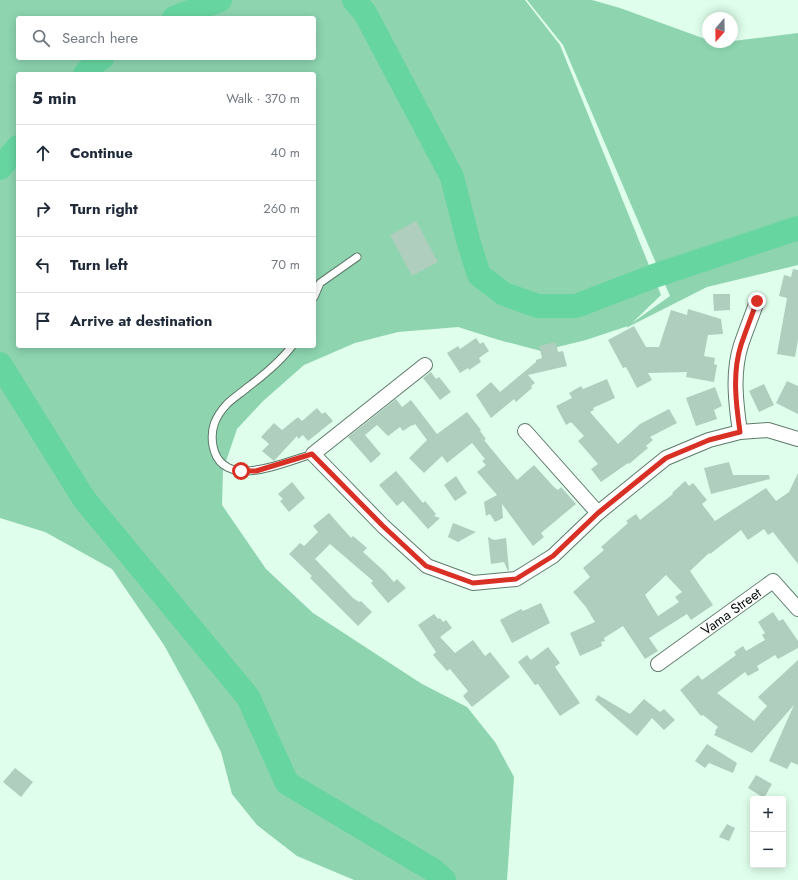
<!DOCTYPE html>
<html lang="en">
<head>
<meta charset="utf-8">
<style>
  :root { --surface:#fff; --page:#f2f2f3; --text:#1f2937; --muted:#747a83; --line:#e0e1e3 }
  body { margin:0; font-family:Jost,sans-serif; background:var(--page); color:var(--text) }
  .controls { position:absolute; right:12px; bottom:12px; display:grid; overflow:hidden; border-radius:4px; box-shadow:0 2px 10px #0003 }
  .controls button { width:36px; height:36px; display:grid; place-items:center; padding:0; border:0; border-bottom:1px solid var(--line); background:var(--surface); color:var(--text); font:20px sans-serif }
  .compass { position:absolute; left:702px; top:12px; width:36px; height:36px; border-radius:50%; background:var(--surface); box-shadow:0 2px 10px #0003; rotate:200deg }
  .stop { position:absolute; width:12px; height:12px; margin:-9px; border:3px solid #d93025; border-radius:50%; background:#fff }
  .stop.end { background:#d93025; border-color:#fff; box-shadow:0 1px 4px #0008 }
  .list { margin:0; padding:0; list-style:none }
  h2 { display:flex; justify-content:space-between; align-items:center; height:52px; margin:0; padding:0 16px; font-size:17px }
  h2 small { font-size:13px; font-weight:400; color:var(--muted) }
  .list li { display:grid; grid-template-columns:26px 1fr auto; gap:12px; align-items:center; box-sizing:border-box; height:56px; padding:0 16px; border-top:1px solid var(--line) }
  .list b { display:block; font-size:15px; white-space:nowrap }
  .list em { font-size:13px; font-style:normal; color:var(--muted) }
  .icon { flex:none; width:22px; height:22px; fill:none; stroke:currentColor; stroke-width:2; stroke-linecap:round; stroke-linejoin:round }
  .map { position:relative; flex:none; width:798px; height:880px; overflow:hidden }
  .search { position:absolute; background:var(--surface); box-shadow:0 2px 10px #0003; left:16px; top:16px; width:300px; height:44px; display:flex; align-items:center; gap:10px; box-sizing:border-box; padding:0 14px; border-radius:4px; color:var(--muted); font-size:15px }
  .panel { position:absolute; background:var(--surface); box-shadow:0 2px 10px #0003; left:16px; top:72px; width:300px; height:276px; border-radius:4px }
  .map>svg:first-child { display:block }
  .green { fill:#8dd4af; fill-rule:evenodd }
  .lines { fill:none; stroke-linecap:round; stroke-linejoin:round }
  .river { stroke:#66d5a0; stroke-width:24 }
  .building { fill:#b0cebd; fill-rule:evenodd }
  .lane-casing { stroke:#5e7a6b; stroke-width:9 }
  .street-casing { stroke:#5e7a6b; stroke-width:16 }
  .lane { stroke:#fff; stroke-width:7 }
  .street { stroke:#fff; stroke-width:14 }
  .route { stroke:#d93025; stroke-width:5 }
  .labels { text-anchor:middle; dominant-baseline:central; stroke-width:3; stroke-linejoin:round; paint-order:stroke }
  .street-label { font-size:14px; fill:#050f0a; stroke:#fff }
</style>
</head>
<body>
<div class="map">
<svg width="798" height="880" viewBox="0 0 798 880">
  <rect width="100%" height="100%" fill="#dffeec"/>
  <path class="green" d="M0,0H525L560,45L661,295L632,323L670,296L563,45L527,0H592L620,8L708,40V42L716,43L798,33V265L707,287L626,328L628,326L586,340L541,351L499,340L458,327L398,332L355,343L304,365L262,402L237,429L223,470L222,505L266,569L313,613L422,684L467,707L495,742L514,777L507,880H354L297,856L257,825L232,794L221,752L197,705L164,645L112,569L45,532L0,518ZM18,18H314V58H18ZM18,74H314V346H18Z"/>
  <g class="lines">
    <path class="river" d="M354,0L365,13L452,177L468,240L479,275L504,294L538,306H576L654,276L798,228
      M174,18L220,0
      M85,74L96,62L102,58
      M0,168L18,147
      M0,364L84,499L248,697L287,783L433,870L444,880"/>
  </g>
  <path class="building" d="M416,221L438,262L412,276L390,235Z
    M793,269L798,270V340L795,357L777,354L787,298L779,296L784,275L791,277Z
    M713,294H730V310L714,311Z
    M688,309L721,319L723,334L708,335L704,356L715,358L714,364L717,365L714,382L686,377L687,372L648,373L652,380L637,388L626,367L623,368L608,340L634,326L646,347H659L671,310L687,315Z
    M476,338L480,344L483,342L489,351L479,358L481,362L469,370L468,368L460,373L447,353L458,346L460,349Z
    M556,342L558,352L563,351L567,366L528,375L535,383L531,386L532,388L516,402L514,399L491,418L476,395L491,382L500,392L536,362V360L542,358L539,346Z
    M431,372L436,379L439,377L451,392L440,400L423,378Z
    M607,379L615,398L593,408L594,410L590,412L618,444L640,424L669,409L677,423L650,437L653,440L646,446L648,448L629,464L628,463L601,482L591,469L598,464L578,441L584,436L571,422L566,425L556,406L572,398L569,393L581,386L583,389Z
    M787,381L798,386V414L776,403Z
    M764,384L774,405L759,412L749,391Z
    M715,387L722,406L714,410L717,419L696,426L686,398Z
    M396,399L402,407L411,400L437,434L467,412L481,430L480,431L486,439L484,440L517,480L534,465L554,487L558,490L561,487L576,504L541,533L544,537L533,546L502,504L503,518L495,522L490,514L486,516L484,502L497,495L477,472L486,465L482,461L485,459L472,443L447,463L442,456L424,473L409,458L427,440L415,424L412,426V425L403,431L400,427L388,436L377,425L365,435L381,454L371,463L348,437Z
    M317,408L322,414L325,412L333,421L308,441L303,435L298,439L297,436L274,461L262,451L269,444L261,437L274,423L282,430L298,417L302,421Z
    M729,462L733,475H769L770,479L711,494L704,468Z
    M396,471L423,503L425,501L436,514L434,516L440,518L428,529L403,501L397,506L379,485Z
    M798,473V564L773,532L768,535L764,529L748,540L741,530L710,554L709,553L690,571L713,605L691,620L687,614L649,638L658,651L645,659L623,626L604,638L605,641L601,642L602,646L580,656L570,633L595,622L586,607L573,592L590,577L583,568L604,550L601,547L628,523L626,521L636,514L640,520L673,494L672,493L685,481L689,486L693,483L707,500L702,504L715,521L766,488L776,501L789,492ZM666,575L682,592L675,597L679,602L658,616L645,595Z
    M456,476L467,493L455,501L444,485Z
    M292,482L305,498L289,512L280,501L283,499L278,494Z
    M329,513L351,538L353,536L367,548L363,552L384,571L394,582L397,579L406,588L388,603L371,583L373,581L330,544L315,559L353,598L359,602L361,601L372,612L358,626L310,578L312,576L289,554L300,543L304,546L318,532L313,526Z
    M453,523L476,532L458,542L448,537Z
    M488,537L494,540L506,538L509,570L508,571L504,562L491,564Z
    M541,603L550,623L512,643L500,620L521,609L523,611Z
    M773,612L779,621L783,619L798,641V648L778,659L775,655L757,666L759,670L748,676L745,672L717,693L754,721L767,706L758,697L798,660V765L791,762L787,769L769,761L794,705L752,753L714,735L716,732L715,731L718,727L703,715L701,716L680,690L698,675L702,680L736,655L734,652L743,646L746,651L765,640L762,635L765,633L758,622Z
    M434,614L438,619L440,618L443,622L446,620L452,628L440,637L455,653L473,640L485,656L490,652L510,677L472,707L463,696L468,691L450,669L447,671L433,655L436,652L418,625Z
    M548,647L560,663L555,667L580,703L560,716L538,684L535,685L518,662L527,655L531,660Z
    M598,695L630,714L644,699L660,712L664,709L675,720L664,730L652,718L637,736L595,700Z
    M707,744L737,763L733,773L709,763L705,768L695,761Z
    M15,768L33,782L21,797L3,782Z
    M756,775L772,784L764,798L748,788Z
    M727,824L735,828L729,841L719,837Z"/>
  <g class="lines">
    <g class="lane-casing">
      <path id="lane" d="M314,297L320,283L357,257
        M292,346C280,362 264,375 248,387C241,393 233,398 227,404C215,417 210,429 213,446C222,492 284,462 313,454"/>
    </g>
    <g class="street-casing">
      <g id="street">
        <path d="M425,365L313,454L383,526L427,566L473,583L516,579L553,556L598,513L666,458L709,440L740,432L768,430L798,439"/>
        <path d="M525,431L598,513"/>
        <path d="M740,432C736,404 732,373 741,345C746,330 752,316 757,301"/>
        <path id="s1" d="M658,664L773,581L798,609"/>
      </g>
    </g>
    <use href="#lane" class="lane"/>
    <use href="#street" class="street"/>
  </g>
  <g class="lines">
    <path class="route" d="M241,471H256L312,454L383,526L426,566L473,583L516,579L553,556L598,513L666,458L709,440L740,432C736,404 732,373 741,345C746,330 752,315 757,301"/>
  </g>
  <g class="labels">
    <g class="street-label">
      <text stroke="none"><textPath href="#s1" startOffset="90">Vama Street</textPath></text>
    </g>
  </g>
</svg>
<div class="controls">
<button>+</button>
<button>−</button>
</div>
<svg class="compass" viewBox="-18 -18 36 36"><path d="M0-13l5 13h-10z" fill="#e53935"/><path d="M0 13l5-13h-10z" fill="#747a83"/></svg>
<div class="stop" style="left:241px;top:471px"></div>
<div class="stop end" style="left:757px;top:301px"></div>
<div class="search"><svg class="icon" aria-label="search" viewBox="0 0 24 24"><circle cx="10" cy="10" r="6"/><path d="M15 15l6 6"/></svg>Search here</div>
<section class="panel">
<h2>5 min<small>Walk · 370 m</small></h2>
<ul class="list">
<li><svg class="icon" aria-label="ahead" viewBox="0 0 24 24"><path d="M12 20V5M6 11l6-6 6 6"/></svg><div><b>Continue</b></div><em>40 m</em></li>
<li><svg class="icon" aria-label="right" viewBox="0 0 24 24"><path d="M7 20v-9h11M14 6l5 5-5 5"/></svg><div><b>Turn right</b></div><em>260 m</em></li>
<li><svg class="icon" aria-label="left" viewBox="0 0 24 24"><path d="M17 20v-9H6M10 6l-5 5 5 5"/></svg><div><b>Turn left</b></div><em>70 m</em></li>
<li><svg class="icon" aria-label="arrive" viewBox="0 0 24 24"><path d="M6 21V4h12l-3 4 3 4H6"/></svg><div><b>Arrive at destination</b></div></li>
</ul>
</section>
</div>
</body>
</html>
